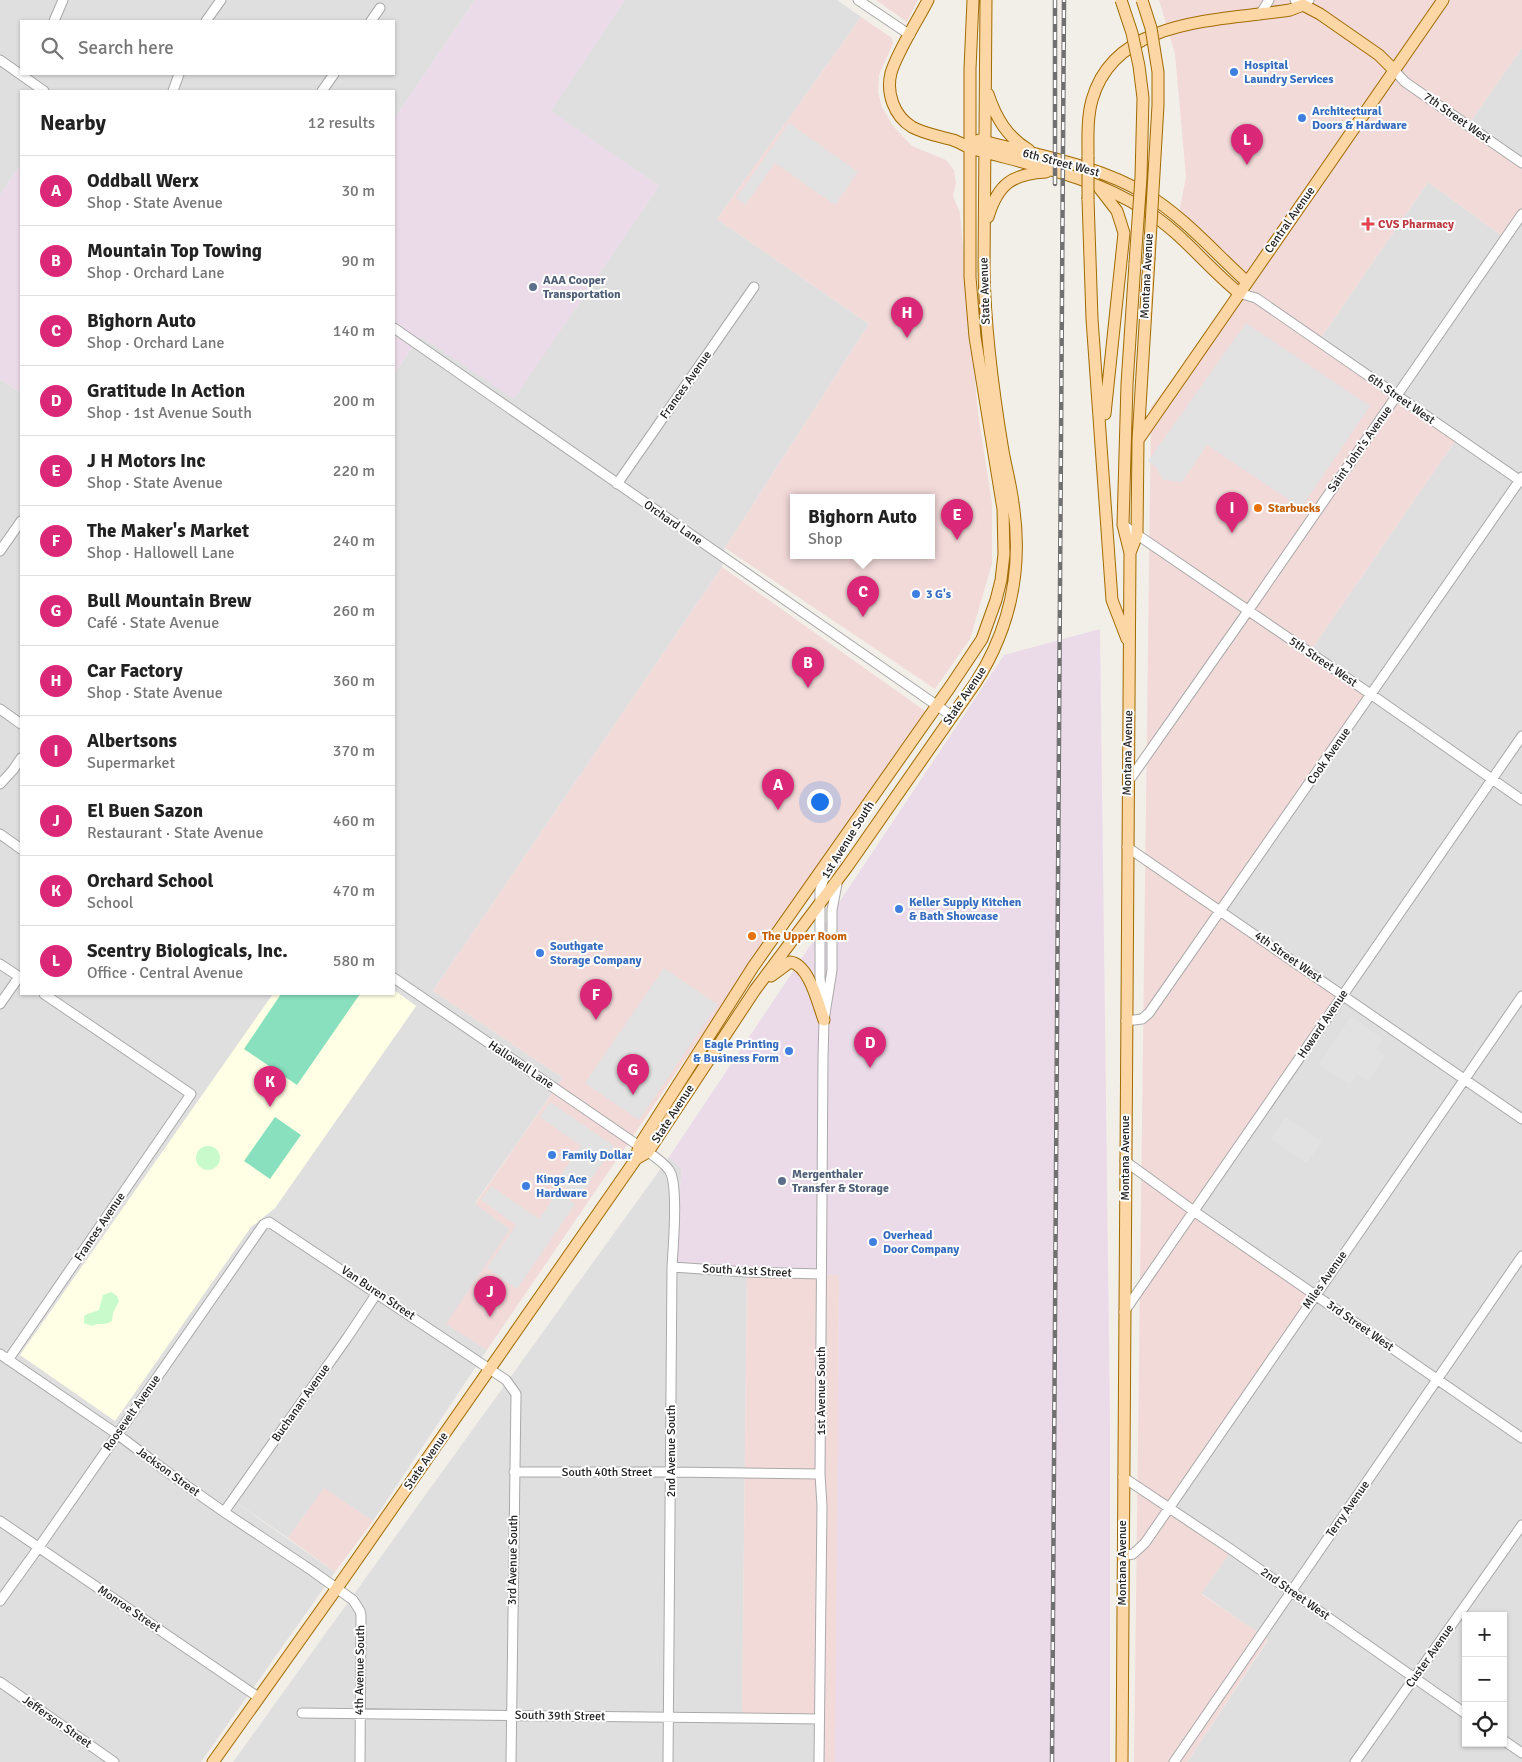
<!DOCTYPE html>
<html lang="en">
<head>
<meta charset="utf-8">
<style>
  :root { --surface:#fff; --page:#f6f6f6; --text:#222; --muted:#767676; --line:#e0e0e0; --accent:#db2777 }
  body { margin:0; font-family:Signika,sans-serif; background:var(--page); color:var(--text) }
  .controls { position:absolute; right:15px; bottom:15px; display:grid; overflow:hidden; border-radius:0px; box-shadow:0 1px 4px #0004 }
  .controls button { width:45px; height:45px; display:grid; place-items:center; padding:0; border:0; border-bottom:1px solid var(--line); background:var(--surface); color:var(--text); font:25px sans-serif }
  .you { position:absolute; left:819px; top:801px; width:18px; height:18px; margin:-12px; border:4px solid #fff; border-radius:50%; background:#1a73e8; box-shadow:0 0 0 8px #1a73e833 }
  .badge { display:grid; place-items:center; width:32px; height:32px; border-radius:50%; background:var(--accent); color:#fff; font-size:16px; font-weight:700 }
  .pin { position:absolute; translate:-50% -41px; filter:drop-shadow(0 1px 2px #0008) }
  .pin::after { content:''; position:absolute; top:26px; width:18px; height:15px; background:inherit; clip-path:polygon(0 0,100% 0,50% 100%) }
  .popup { position:absolute; left:790px; top:494px; width:145px; height:65px; box-sizing:border-box; display:grid; place-content:center; border-radius:0px; background:var(--surface); filter:drop-shadow(0 1px 4px #0005); font-size:16px; white-space:nowrap; color:var(--muted) }
  .popup b { font-size:19px; color:var(--text) }
  .popup::after { content:''; position:absolute; left:50%; top:100%; margin-left:-10px; border:10px solid transparent; border-top-color:var(--surface) }
  .list { margin:0; padding:0; list-style:none }
  h2 { display:flex; justify-content:space-between; align-items:center; height:65px; margin:0; padding:0 20px; font-size:21px }
  h2 small { font-size:16px; font-weight:400; color:var(--muted) }
  .list li { display:grid; grid-template-columns:32px 1fr auto; gap:15px; align-items:center; box-sizing:border-box; height:70px; padding:0 20px; border-top:1px solid var(--line) }
  .list b { display:block; font-size:19px; white-space:nowrap }
  .list p { margin:0; font-size:16px; white-space:nowrap; color:var(--muted) }
  .list em { font-size:16px; font-style:normal; color:var(--muted) }
  .icon { flex:none; width:28px; height:28px; fill:none; stroke:currentColor; stroke-width:2; stroke-linecap:round; stroke-linejoin:round }
  .map { position:relative; flex:none; width:1522px; height:1762px; overflow:hidden }
  .search { position:absolute; background:var(--surface); box-shadow:0 1px 4px #0004; left:20px; top:20px; width:375px; height:55px; display:flex; align-items:center; gap:12px; box-sizing:border-box; padding:0 18px; border-radius:0px; color:var(--muted); font-size:19px }
  .panel { position:absolute; background:var(--surface); box-shadow:0 1px 4px #0004; left:20px; top:90px; width:375px; height:905px; border-radius:0px }
  .map>svg:first-child { display:block }
  .residential { fill:#e0dfdf; fill-rule:evenodd }
  .commercial { fill:#f2dad9; fill-rule:evenodd }
  .industrial { fill:#ebdbe8 }
  .education { fill:#ffffe5 }
  .park { fill:#c8facc }
  .pitch { fill:#88e0be }
  .parking { fill:#e2e2e2 }
  .lines { fill:none; stroke-linecap:round; stroke-linejoin:round }
  .minor-casing { stroke:#a9a9a9; stroke-width:11 }
  .major-casing { stroke:#a06b00; stroke-width:13 }
  .minor { stroke:#fff; stroke-width:9 }
  .major { stroke:#fcd6a4; stroke-width:11 }
  .rail-casing { stroke:#707070; stroke-width:4.5 }
  .rail { stroke:#fff; stroke-width:2.5; stroke-dasharray:8; stroke-linecap:butt }
  .major-bridge-casing { stroke:#a06b00; stroke-width:13; stroke-linecap:butt }
  .major-bridge { stroke:#fcd6a4; stroke-width:11 }
  .shop-dot { fill:#3f7fe0; stroke:#fff; stroke-width:2 }
  .health-dot { fill:#e0444e; stroke:#fff; stroke-width:2 }
  .service-dot { fill:#5c6f8a; stroke:#fff; stroke-width:2 }
  .food-dot { fill:#e8710a; stroke:#fff; stroke-width:2 }
  .labels { text-anchor:middle; dominant-baseline:central; stroke-width:4; stroke-linejoin:round; paint-order:stroke }
  .shop-label { font-size:12px; font-weight:bold; fill:#366cbe; stroke:#fff; text-anchor:start }
  .street-label { font-size:12px; fill:#222; stroke:#fff }
  .health-label { font-size:12px; font-weight:bold; fill:#be3a42; stroke:#fff; text-anchor:start }
  .service-label { font-size:12px; font-weight:bold; fill:#4e5e75; stroke:#fff; text-anchor:start }
  .food-label { font-size:12px; font-weight:bold; fill:#c56008; stroke:#fff; text-anchor:start }
</style>
</head>
<body>
<div class="map">
<svg width="1522" height="1762" viewBox="0 0 1522 1762">
  <rect width="100%" height="100%" fill="#f2efe9"/>
  <path class="residential" d="M0,0H475L394,119V91H21V164L0,195ZM21,21H394V74H21Z
    M625,0H837L861,17L717,219L869,324L725,548L722,567L433,991L563,1078L475,1203L510,1229L447,1324L487,1350L373,1521L324,1489L288,1538L219,1491L335,1572L201,1762H0V379L21,393V994H273L20,1355L251,1227L275,1208L416,1006L394,990V374L420,336L514,398L659,186L550,111Z
    M1522,48V163L1468,125Z
    M1428,182L1505,238L1522,214V1762H1187L1268,1640L1201,1593L1169,1508L1221,911L1309,653L1457,438L1318,342ZM1466,1616H1503V1743H1466Z
    M669,1157L682,1169L672,1267L747,1272L742,1718L819,1719V1762H233Z"/>
  <path class="commercial" d="M876,0H918L907,22Z
    M1159,0H1522V48L1468,125L1522,163V214L1505,238L1428,182L1318,342L1256,298L1247,282L1179,213L1186,177L1175,54Z
    M861,17L892,38L893,44L879,75L878,92L882,107L893,126L912,146L946,160L954,170L956,183L953,196L960,213L978,413L992,504V564L970,639L935,689L725,548L869,324L717,219ZM794,498H932V556H794Z
    M1239,293L1457,438L1309,653L1372,695L1221,911L1343,995L1195,1212L1315,1295L1170,1508L1232,1550L1201,1594L1268,1639L1187,1762H1134L1151,407Z
    M722,567L925,711L841,831L487,1350L446,1324L510,1229L475,1204L563,1078L433,991Z
    M747,1272L839,1275L836,1762H819V1719L742,1718Z
    M324,1488L373,1521L335,1572L288,1538Z"/>
  <path class="industrial" d="M475,0H625L551,111L659,186L514,399L420,336L394,374V119Z
    M21,164V393L0,379V195Z
    M1100,629L1110,1419V1762H835L839,1275L747,1272L672,1267L682,1169L669,1157L1004,655Z"/>
  <path class="education" d="M394,990L416,1006L275,1208L251,1227L115,1421L20,1355L273,994H394Z"/>
  <path class="park" d="M196 1158a12 12 0 1 1 24 0a12 12 0 1 1-24 0Z
    M111,1292L117,1296L119,1301L113,1313L112,1321C105,1326 99,1322 92,1326L84,1323V1318L85,1315L99,1310L103,1295Z"/>
  <path class="pitch" d="M281,994H360L297,1085L244,1049Z
    M275,1117L301,1135L270,1179L244,1161Z"/>
  <path class="parking" d="M789,123L858,172L835,205L775,163L745,205L736,198Z
    M1246,323L1370,406L1301,508L1207,445L1182,482L1163,480L1156,467L1148,461Z
    M664,968L718,1005L639,1120L585,1083Z
    M1351,1017L1383,1039L1376,1050L1386,1056L1368,1082L1357,1074L1350,1085L1319,1064Z
    M550,1102L614,1146L579,1197L557,1181L581,1146L540,1117Z
    M1285,1117L1322,1141L1307,1163L1271,1139Z
    M491,1186L539,1219L558,1192L575,1204L517,1289L487,1268L516,1225L481,1200Z"/>
  <g class="lines">
    <g class="minor-casing">
      <path id="minor" d="M858,0L910,35
        M1295,0L1303,5L1309,0
        M1258,15L1263,10L1269,0
        M54,21L63,0
        M206,21L221,0
        M371,21L380,8
        M0,60L44,91
        M1394,70L1405,82L1522,163
        M173,91L179,74
        M322,91L334,74
        M1239,293L1256,298L1522,482
        M394,328L952,716
        M617,484L754,287
        M1123,525L1372,695L1522,800
        M0,551L21,521
        M0,709L21,724
        M1128,782L1248,611L1522,214
        M0,784L13,770L21,758
        M0,834L21,849
        M1127,847L1522,1119
        M0,964L21,978
        M394,978L639,1146C649,1153 662,1160 669,1170C679,1183 673,1248 672,1267L668,1762
        M0,1004L19,977
        M823,1007L820,978V890L824,878L836,859
        M1126,1021L1142,1019L1149,1013L1522,477
        M1125,1161L1195,1212L1522,1438
        M672,1267L747,1272L821,1274
        M1124,1312L1522,736
        M0,1354L117,1434L170,1474L224,1512L311,1570L353,1600L360,1611L361,1615L360,1762
        M8,1360L191,1094L44,994
        M514,1472H670L820,1474
        M1123,1477L1232,1550L1466,1714
        M224,1512L347,1338L377,1293
        M0,1521L258,1697
        M1122,1556L1133,1554L1145,1543L1522,996
        M0,1601L39,1547L264,1224L269,1222L506,1380L516,1394L511,1762
        M0,1682L114,1762
        M302,1713L819,1719
        M1503,1740L1522,1753
        M819,1762L822,1506L820,1474L823,1058L824,1020L832,970V910L837,884
        M1174,1762L1522,1256
        M1355,1762L1522,1525"/>
    </g>
    <g class="major-casing">
      <path id="major" d="M928,0C918,20 897,52 891,73C886,93 894,116 912,127C925,134 939,136 953,140C959,142 965,146 970,148C1030,165 1093,176 1145,210C1181,232 1207,267 1239,293
        M988,94C996,118 1007,137 1029,150
        M979,140C1035,155 1096,164 1146,194C1182,215 1216,254 1247,282
        M1088,157C1088,138 1087,118 1092,100C1115,17 1221,21 1290,10L1303,5L1320,14L1379,55L1394,70
        M1100,189L1117,211L1124,233L1105,414
        M1088,199L1092,319L1112,600L1127,639
        M988,217C998,184 1012,174 1046,172
        M1138,440L1443,0
        M1130,553L1137,535L1138,440L1149,259
        M771,976L790,962C809,964 818,1004 824,1020
        M636,1159L648,1152L755,990L847,867L976,682C1011,627 1023,567 1013,503C1011,486 1006,468 1003,451C993,391 985,330 984,269L986,0
        M213,1762L337,1588L636,1159L639,1146L753,967L950,687L982,639L996,600L1001,580L1004,554L1003,509L975,337L970,277V69L973,0
        M1122,1762L1130,553L1123,525L1127,384L1135,263"/>
    </g>
    <use href="#minor" class="minor"/>
    <use href="#major" class="major"/>
    <g class="rail-casing">
      <path id="rail" d="M1055,184V0
        M1052,1762L1064,0"/>
    </g>
    <use href="#rail" class="rail"/>
    <g class="major-bridge-casing">
      <path id="major-bridge" d="M1121,0L1132,33L1139,66L1143,98L1141,177L1135,263
        M1142,0L1151,28L1158,72V105L1149,259
        M1088,157V199"/>
    </g>
    <use href="#major-bridge" class="major-bridge"/>
  </g>
  <g class="shop-dot">
    <circle cx="1234" cy="72" r="5"/>
    <circle cx="1302" cy="118" r="5"/>
    <circle cx="916" cy="594" r="5"/>
    <circle cx="899" cy="909" r="5"/>
    <circle cx="540" cy="953" r="5"/>
    <circle cx="789" cy="1051" r="5"/>
    <circle cx="552" cy="1155" r="5"/>
    <circle cx="526" cy="1186" r="5"/>
    <circle cx="873" cy="1242" r="5"/>
  </g>
  <path class="health-dot" d="M1365.5 216.5h5v5h5v5h-5v5h-5v-5h-5v-5h5z"/>
  <g class="service-dot">
    <circle cx="533" cy="287" r="5"/>
    <circle cx="782" cy="1181" r="5"/>
  </g>
  <g class="food-dot">
    <circle cx="1258" cy="508" r="5"/>
    <circle cx="752" cy="936" r="5"/>
  </g>
  <g class="labels">
    <g class="shop-label">
      <text x="1244" y="65">Hospital<tspan x="1244" dy="14">Laundry Services</tspan></text>
      <text x="1312" y="111">Architectural<tspan x="1312" dy="14">Doors &amp; Hardware</tspan></text>
      <text x="926" y="594">3 G's</text>
      <text x="909" y="902">Keller Supply Kitchen<tspan x="909" dy="14">&amp; Bath Showcase</tspan></text>
      <text x="550" y="946">Southgate<tspan x="550" dy="14">Storage Company</tspan></text>
      <text x="779" y="1044" text-anchor="end">Eagle Printing<tspan x="779" dy="14">&amp; Business Form</tspan></text>
      <text x="562" y="1155">Family Dollar</text>
      <text x="536" y="1179">Kings Ace<tspan x="536" dy="14">Hardware</tspan></text>
      <text x="883" y="1235">Overhead<tspan x="883" dy="14">Door Company</tspan></text>
    </g>
    <g class="street-label">
      <text transform="translate(1457 118) rotate(35)">7th Street West</text>
      <text transform="translate(1061 163) rotate(15)">6th Street West</text>
      <text transform="translate(1290 220) rotate(-55)">Central Avenue</text>
      <text transform="translate(1147 276) rotate(-87)">Montana Avenue</text>
      <text transform="translate(985 291) rotate(-92)">State Avenue</text>
      <text transform="translate(686 385) rotate(-55)">Frances Avenue</text>
      <text transform="translate(1401 399) rotate(35)">6th Street West</text>
      <text transform="translate(1360 449) rotate(-55)">Saint John's Avenue</text>
      <text transform="translate(673 523) rotate(35)">Orchard Lane</text>
      <text transform="translate(1323 662) rotate(34)">5th Street West</text>
      <text transform="translate(965 696) rotate(-56)">State Avenue</text>
      <text transform="translate(1128 753) rotate(-89)">Montana Avenue</text>
      <text transform="translate(1329 756) rotate(-55)">Cook Avenue</text>
      <text transform="translate(848 840) rotate(-58)">1st Avenue South</text>
      <text transform="translate(1288 957) rotate(35)">4th Street West</text>
      <text transform="translate(1323 1024) rotate(-56)">Howard Avenue</text>
      <text transform="translate(521 1065) rotate(34)">Hallowell Lane</text>
      <text transform="translate(673 1114) rotate(-57)">State Avenue</text>
      <text transform="translate(1125 1158) rotate(-90)">Montana Avenue</text>
      <text transform="translate(100 1227) rotate(-56)">Frances Avenue</text>
      <text transform="translate(747 1271) rotate(3)">South 41st Street</text>
      <text transform="translate(1325 1280) rotate(-55)">Miles Avenue</text>
      <text transform="translate(378 1293) rotate(34)">Van Buren Street</text>
      <text transform="translate(1360 1326) rotate(35)">3rd Street West</text>
      <text transform="translate(821 1391) rotate(-90)">1st Avenue South</text>
      <text transform="translate(301 1403) rotate(-55)">Buchanan Avenue</text>
      <text transform="translate(132 1413) rotate(-55)">Roosevelt Avenue</text>
      <text transform="translate(671 1451) rotate(-90)">2nd Avenue South</text>
      <text transform="translate(426 1461) rotate(-55)">State Avenue</text>
      <text transform="translate(168 1472) rotate(36)">Jackson Street</text>
      <text x="607" y="1472">South 40th Street</text>
      <text transform="translate(1348 1509) rotate(-55)">Terry Avenue</text>
      <text transform="translate(513 1560) rotate(-89)">3rd Avenue South</text>
      <text transform="translate(1122 1563) rotate(-90)">Montana Avenue</text>
      <text transform="translate(1295 1594) rotate(35)">2nd Street West</text>
      <text transform="translate(129 1609) rotate(34)">Monroe Street</text>
      <text transform="translate(1430 1656) rotate(-55)">Custer Avenue</text>
      <text transform="translate(360 1670) rotate(-89)">4th Avenue South</text>
      <text transform="translate(560 1716) rotate(1)">South 39th Street</text>
      <text transform="translate(57 1722) rotate(35)">Jefferson Street</text>
    </g>
    <g class="health-label">
      <text x="1378" y="224">CVS Pharmacy</text>
    </g>
    <g class="service-label">
      <text x="543" y="280">AAA Cooper<tspan x="543" dy="14">Transportation</tspan></text>
      <text x="792" y="1174">Mergenthaler<tspan x="792" dy="14">Transfer &amp; Storage</tspan></text>
    </g>
    <g class="food-label">
      <text x="1268" y="508">Starbucks</text>
      <text x="762" y="936">The Upper Room</text>
    </g>
  </g>
</svg>
<div class="controls">
<button>+</button>
<button>−</button>
<button><svg class="icon" aria-label="locate" viewBox="0 0 24 24"><circle cx="12" cy="12" r="6"/><path d="M12 2v4M12 18v4M2 12h4M18 12h4"/></svg></button>
</div>
<div class="you"></div>
<div class="pin badge" style="left:778px;top:810px">A</div>
<div class="pin badge" style="left:808px;top:688px">B</div>
<div class="pin badge" style="left:863px;top:617px">C</div>
<div class="popup"><b>Bighorn Auto</b>Shop</div>
<div class="pin badge" style="left:870px;top:1068px">D</div>
<div class="pin badge" style="left:957px;top:540px">E</div>
<div class="pin badge" style="left:596px;top:1020px">F</div>
<div class="pin badge" style="left:633px;top:1095px">G</div>
<div class="pin badge" style="left:907px;top:338px">H</div>
<div class="pin badge" style="left:1232px;top:533px">I</div>
<div class="pin badge" style="left:490px;top:1317px">J</div>
<div class="pin badge" style="left:270px;top:1107px">K</div>
<div class="pin badge" style="left:1247px;top:165px">L</div>
<div class="search"><svg class="icon" aria-label="search" viewBox="0 0 24 24"><circle cx="10" cy="10" r="6"/><path d="M15 15l6 6"/></svg>Search here</div>
<section class="panel">
<h2>Nearby<small>12 results</small></h2>
<ul class="list">
<li><span class="badge">A</span><div><b>Oddball Werx</b><p>Shop · State Avenue</p></div><em>30 m</em></li>
<li><span class="badge">B</span><div><b>Mountain Top Towing</b><p>Shop · Orchard Lane</p></div><em>90 m</em></li>
<li><span class="badge">C</span><div><b>Bighorn Auto</b><p>Shop · Orchard Lane</p></div><em>140 m</em></li>
<li><span class="badge">D</span><div><b>Gratitude In Action</b><p>Shop · 1st Avenue South</p></div><em>200 m</em></li>
<li><span class="badge">E</span><div><b>J H Motors Inc</b><p>Shop · State Avenue</p></div><em>220 m</em></li>
<li><span class="badge">F</span><div><b>The Maker's Market</b><p>Shop · Hallowell Lane</p></div><em>240 m</em></li>
<li><span class="badge">G</span><div><b>Bull Mountain Brew</b><p>Café · State Avenue</p></div><em>260 m</em></li>
<li><span class="badge">H</span><div><b>Car Factory</b><p>Shop · State Avenue</p></div><em>360 m</em></li>
<li><span class="badge">I</span><div><b>Albertsons</b><p>Supermarket</p></div><em>370 m</em></li>
<li><span class="badge">J</span><div><b>El Buen Sazon</b><p>Restaurant · State Avenue</p></div><em>460 m</em></li>
<li><span class="badge">K</span><div><b>Orchard School</b><p>School</p></div><em>470 m</em></li>
<li><span class="badge">L</span><div><b>Scentry Biologicals, Inc.</b><p>Office · Central Avenue</p></div><em>580 m</em></li>
</ul>
</section>
</div>
</body>
</html>
